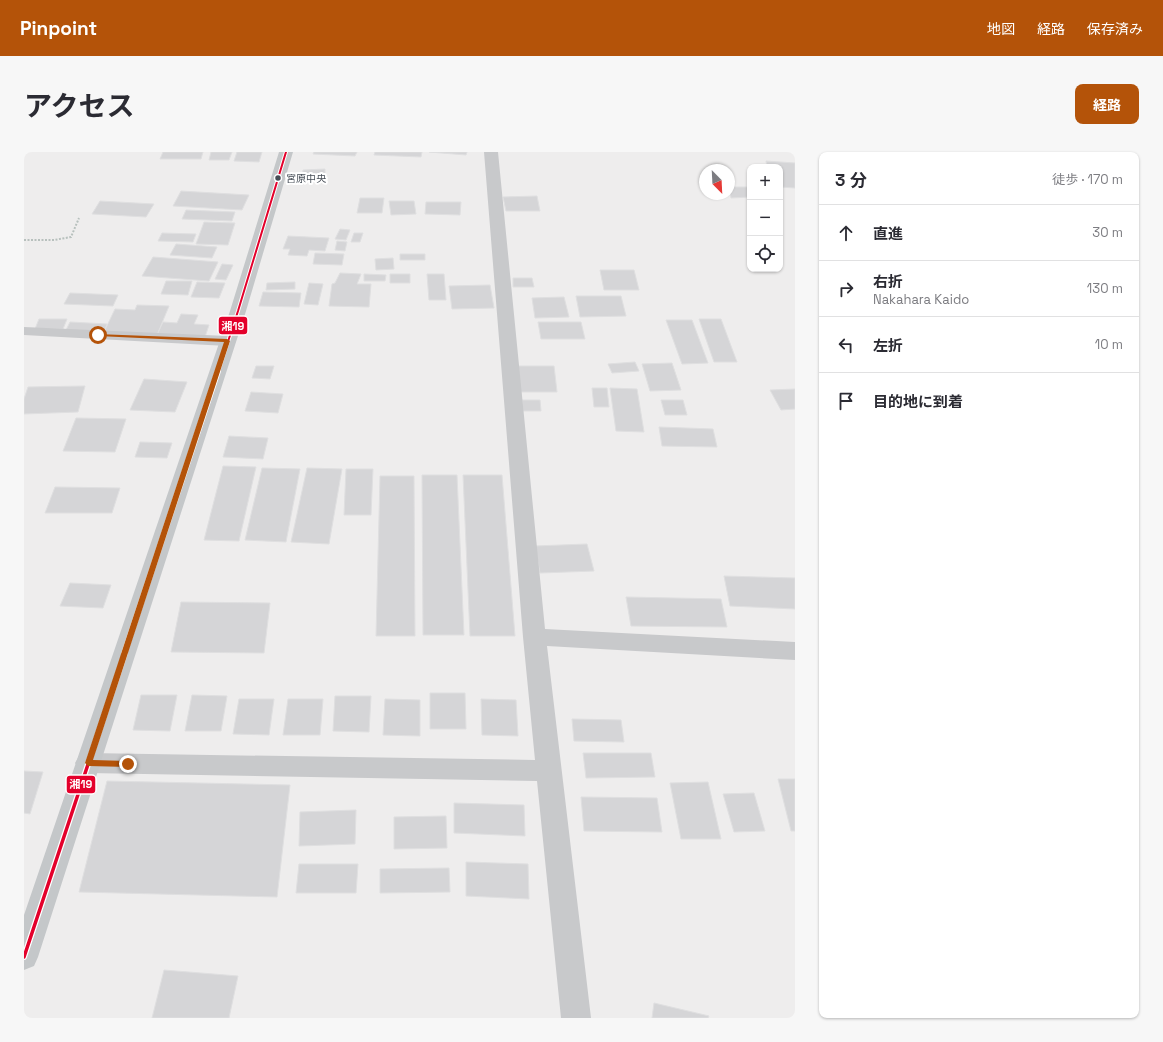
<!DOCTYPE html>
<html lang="ja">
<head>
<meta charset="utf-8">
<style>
  :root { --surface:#fff; --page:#f7f7f7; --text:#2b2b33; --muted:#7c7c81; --line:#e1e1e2; --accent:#b45309 }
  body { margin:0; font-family:"Space Grotesk","Noto Sans JP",sans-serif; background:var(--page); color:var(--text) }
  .controls { position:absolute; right:12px; top:12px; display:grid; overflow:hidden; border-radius:8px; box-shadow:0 1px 3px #0004 }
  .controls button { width:36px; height:36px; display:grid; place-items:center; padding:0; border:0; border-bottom:1px solid var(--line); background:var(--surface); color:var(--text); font:20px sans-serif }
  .compass { position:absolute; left:675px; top:12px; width:36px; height:36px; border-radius:50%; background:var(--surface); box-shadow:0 1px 3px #0004; rotate:156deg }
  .stop { position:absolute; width:12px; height:12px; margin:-9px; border:3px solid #b45309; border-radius:50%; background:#fff }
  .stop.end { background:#b45309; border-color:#fff; box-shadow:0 1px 4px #0008 }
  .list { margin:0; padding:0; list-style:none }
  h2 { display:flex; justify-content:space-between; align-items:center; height:52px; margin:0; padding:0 16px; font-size:17px }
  h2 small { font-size:13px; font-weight:400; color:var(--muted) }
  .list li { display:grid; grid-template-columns:26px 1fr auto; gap:12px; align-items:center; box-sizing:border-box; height:56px; padding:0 16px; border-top:1px solid var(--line) }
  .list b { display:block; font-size:15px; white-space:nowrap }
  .list p { margin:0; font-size:13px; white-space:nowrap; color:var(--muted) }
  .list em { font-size:13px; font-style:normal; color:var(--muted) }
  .icon { flex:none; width:22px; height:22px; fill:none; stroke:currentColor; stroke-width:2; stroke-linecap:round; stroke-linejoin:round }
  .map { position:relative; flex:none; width:771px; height:866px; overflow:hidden; border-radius:8px }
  header { display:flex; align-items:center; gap:24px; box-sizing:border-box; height:56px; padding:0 20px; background:var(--accent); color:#fff }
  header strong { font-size:19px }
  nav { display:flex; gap:22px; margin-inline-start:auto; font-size:14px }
  .intro { display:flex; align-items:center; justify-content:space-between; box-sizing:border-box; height:96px; padding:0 24px }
  h1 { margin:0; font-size:28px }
  .button { padding:10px 18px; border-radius:8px; background:var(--accent); color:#fff; font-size:14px; font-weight:700 }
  main { display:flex; gap:24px; padding:0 24px }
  aside { flex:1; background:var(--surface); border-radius:8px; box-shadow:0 1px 3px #0004 }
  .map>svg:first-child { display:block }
  .building { fill:#d5d5d7; stroke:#dfdfe0 }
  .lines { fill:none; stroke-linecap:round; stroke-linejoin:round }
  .path { stroke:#b7c0bd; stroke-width:2; stroke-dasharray:2 1.5; stroke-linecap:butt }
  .lane { fill:#c8c9cb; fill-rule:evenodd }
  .street { fill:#c8c9cb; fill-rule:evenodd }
  .primary { fill:#c4c7c9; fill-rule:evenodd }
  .bus-1-far2-casing { stroke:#fff; stroke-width:4 }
  .bus-1-far1-casing { stroke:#fff; stroke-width:6 }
  .bus-1-casing { stroke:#fff; stroke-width:6 }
  .bus-1-far2 { stroke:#e4002b; stroke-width:2 }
  .bus-1-far1 { stroke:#e4002b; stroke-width:3 }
  .bus-1 { stroke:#e4002b; stroke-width:3.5 }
  .route { fill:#b45309 }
  .bus-dot { fill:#474e57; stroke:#fff; stroke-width:1.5 }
  .labels { text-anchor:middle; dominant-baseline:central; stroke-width:4; stroke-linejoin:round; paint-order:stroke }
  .far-bus-label { font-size:10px; fill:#474e57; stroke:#fff; text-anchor:start }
  .line-badge { stroke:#fff; stroke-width:1.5 }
  .badge-label { font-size:11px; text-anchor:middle; font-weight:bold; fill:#fff }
</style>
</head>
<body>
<header>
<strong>Pinpoint</strong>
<nav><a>地図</a><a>経路</a><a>保存済み</a></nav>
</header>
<div class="intro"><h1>アクセス</h1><a class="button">経路</a></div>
<main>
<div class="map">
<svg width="771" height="866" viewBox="0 0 771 866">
  <rect width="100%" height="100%" fill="#eeeded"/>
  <path class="building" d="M139,0H179L177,7H136Z
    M187,0H208L205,8H185Z
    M213,0H238L235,10L210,9Z
    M290,0H333L331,4L289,2Z
    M351,0H398L397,5L350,3Z
    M405,0H443L442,3Z
    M742,9L771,11V36L756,35V15H743Z
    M301,17V29H278L279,18Z
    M705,35H726V45L707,46Z
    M157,39L225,43L218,58L149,54Z
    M513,44L516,59H482L479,45Z
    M336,46H360L358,61H333Z
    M76,49L130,52L122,65L68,62Z
    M365,49H390L392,62L367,63Z
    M402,50H437L436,63L401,62Z
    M162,58L211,60L208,69L158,67Z
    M180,70L211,71L204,93L172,92Z
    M316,77L326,78L322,88L311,87Z
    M138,81L172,82L169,90L134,89Z
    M330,81H339L336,90H327Z
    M264,84L305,86L301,99L285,98L283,104L264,103L266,97H259Z
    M313,89L323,90L321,99L311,98Z
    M152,92L193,95L188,106L146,103Z
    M291,101L320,102L318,113L289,112Z
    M376,102H401V108H376Z
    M129,105L194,110L185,129L118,124Z
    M369,106L370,117L352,118L351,107Z
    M198,112L209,113L202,128L191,127Z
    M576,118H610L615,138H580Z
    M316,121L337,122L333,132H347L345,155L305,154L308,132L311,131Z
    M340,122L362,123L361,129H340Z
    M366,122H386V131H366Z
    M403,122H420L422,148H405Z
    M489,126H508L510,135H489Z
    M142,129H168L164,143L137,142Z
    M173,130L201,131L195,146L167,145Z
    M271,130V137L242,138L243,131Z
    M285,131L299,132L294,153L280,152Z
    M466,133L470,156L428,157L425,134Z
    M239,140L277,141L275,155L235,154Z
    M46,141L94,143L89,154L40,152Z
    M552,144H597L602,164L556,165Z
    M540,145L545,165L511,166L508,146Z
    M113,153L145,154L133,183L80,180L91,157L111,158Z
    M157,162L174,163L170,172L185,173L181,185L133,183L139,170L153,171Z
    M15,167H43L39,177H11Z
    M675,167H697L713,210H690Z
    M642,168H668L684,211L658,212Z
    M46,170L83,172L80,180H41Z
    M514,170H557L561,187H517Z
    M611,210L615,219L588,221L584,212Z
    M648,211L657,238L626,239L618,212Z
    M232,214H250L246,227L228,226Z
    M493,214H530L533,240H495Z
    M120,227L163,230L151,260L106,258Z
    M61,234L54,260L0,262V247L4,235Z
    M568,236H583L585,255H570Z
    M586,236L613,237L620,280L592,279Z
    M771,237V257L757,258L746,238Z
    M227,240L259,242L254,261L221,259Z
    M498,248H516L517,259H499Z
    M637,248H659L663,263H641Z
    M52,266L102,267L91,300L39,299Z
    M635,275L689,277L693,295L638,294Z
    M205,284L244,286L239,307L199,305Z
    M116,290L148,291L143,306L111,305Z
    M199,314L232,315L215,389L180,388Z
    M238,316L276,317L262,390L221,388Z
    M283,316L318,317L305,392L267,390Z
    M322,317H349L347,363H320Z
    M398,323H433L440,483H399Z
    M439,323H478L491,484H446Z
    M356,324H390L391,484H352Z
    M31,335L96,336L88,361H21Z
    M563,392L570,419L516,421L511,394Z
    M700,424L771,426V457L706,454Z
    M46,431L87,433L79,456L36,454Z
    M602,445L697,447L703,475L607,474Z
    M157,450L246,451L240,501L147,500Z
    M406,541H441L442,577H406Z
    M117,543H153L146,579L109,578Z
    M168,543L203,544L197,579H161Z
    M311,544H347L345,580L309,579Z
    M215,547H250L245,583L209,582Z
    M264,547H299L296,583H259Z
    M361,547L396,548V584L359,583Z
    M457,547L492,548L494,584L458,583Z
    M548,567L597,568L600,590L550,589Z
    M559,601H627L631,625L562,626Z
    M0,619L19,620L6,662L0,661Z
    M754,627H771V679H767Z
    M83,629L266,633L253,745L55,740Z
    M684,630L697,687H657L646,631Z
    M730,641L741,679L710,680L699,642Z
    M557,645L633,646L638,680L560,679Z
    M430,651L500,653L501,684L430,681Z
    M332,658L331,692L275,694L276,660Z
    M422,664L423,696L370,697V665Z
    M442,710L504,712L505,747L442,744Z
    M275,712H334L332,741H272Z
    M425,716L426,740L356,741V717Z
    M140,818L214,824L205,866H128Z
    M630,851L685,864L684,866H628Z"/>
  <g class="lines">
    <path class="path" d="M0,88H30L47,85L55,66"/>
    <path class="lane" d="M0,175L203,184L208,186L211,189L208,192L203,194L0,183Z"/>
    <path class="street" d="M460,0H474L521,477L771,490V508L523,494L567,866H537L513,629L64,621L55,618L51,611L55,604L64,601L511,608L499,485Z"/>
    <path class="primary" d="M255,0H269L222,159L14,805L10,814L0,818V763L206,159Z"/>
    <g class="bus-1-far2-casing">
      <path id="bus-1-far2" d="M194,220L214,159L262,0"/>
    </g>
    <g class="bus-1-far1-casing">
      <path id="bus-1-far1" d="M100,502L194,219"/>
    </g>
    <g class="bus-1-casing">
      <path id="bus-1" d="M0,805L101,501"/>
    </g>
    <use href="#bus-1-far2" class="bus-1-far2"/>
    <use href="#bus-1-far1" class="bus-1-far1"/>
    <use href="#bus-1" class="bus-1"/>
  </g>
  <path class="route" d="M72,182L203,187L206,189L69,608L104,609L107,612L104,615L64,614L61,611L200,190L74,184L72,183Z"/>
  <circle class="bus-dot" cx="254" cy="26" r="3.5"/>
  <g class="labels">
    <g class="far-bus-label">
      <text x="262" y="26">宮原中央</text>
    </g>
  </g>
  <g class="line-badge">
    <rect x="194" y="164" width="30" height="19" rx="4" fill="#e4002b"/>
    <rect x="42" y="623" width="30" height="19" rx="4" fill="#e4002b"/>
  </g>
  <g class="badge-label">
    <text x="209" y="178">湘19</text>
    <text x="57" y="636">湘19</text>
  </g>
</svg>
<div class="controls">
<button>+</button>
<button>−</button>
<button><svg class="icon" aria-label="locate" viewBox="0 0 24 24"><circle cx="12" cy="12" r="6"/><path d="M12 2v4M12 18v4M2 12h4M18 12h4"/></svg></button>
</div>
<svg class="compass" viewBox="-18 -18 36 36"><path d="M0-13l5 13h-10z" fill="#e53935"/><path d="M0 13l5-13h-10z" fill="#7c7c81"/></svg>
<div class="stop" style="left:74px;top:183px"></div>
<div class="stop end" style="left:104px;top:612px"></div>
</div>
<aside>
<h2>3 分<small>徒歩 · 170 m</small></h2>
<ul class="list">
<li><svg class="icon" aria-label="ahead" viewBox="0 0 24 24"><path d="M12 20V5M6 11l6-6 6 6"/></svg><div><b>直進</b></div><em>30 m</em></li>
<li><svg class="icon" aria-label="right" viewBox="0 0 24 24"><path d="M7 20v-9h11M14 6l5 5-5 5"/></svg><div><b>右折</b><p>Nakahara Kaido</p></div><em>130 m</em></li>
<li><svg class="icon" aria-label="left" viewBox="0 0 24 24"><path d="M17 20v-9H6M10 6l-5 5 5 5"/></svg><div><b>左折</b></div><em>10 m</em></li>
<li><svg class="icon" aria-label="arrive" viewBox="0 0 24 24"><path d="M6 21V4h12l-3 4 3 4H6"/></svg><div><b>目的地に到着</b></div></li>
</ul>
</aside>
</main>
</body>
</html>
